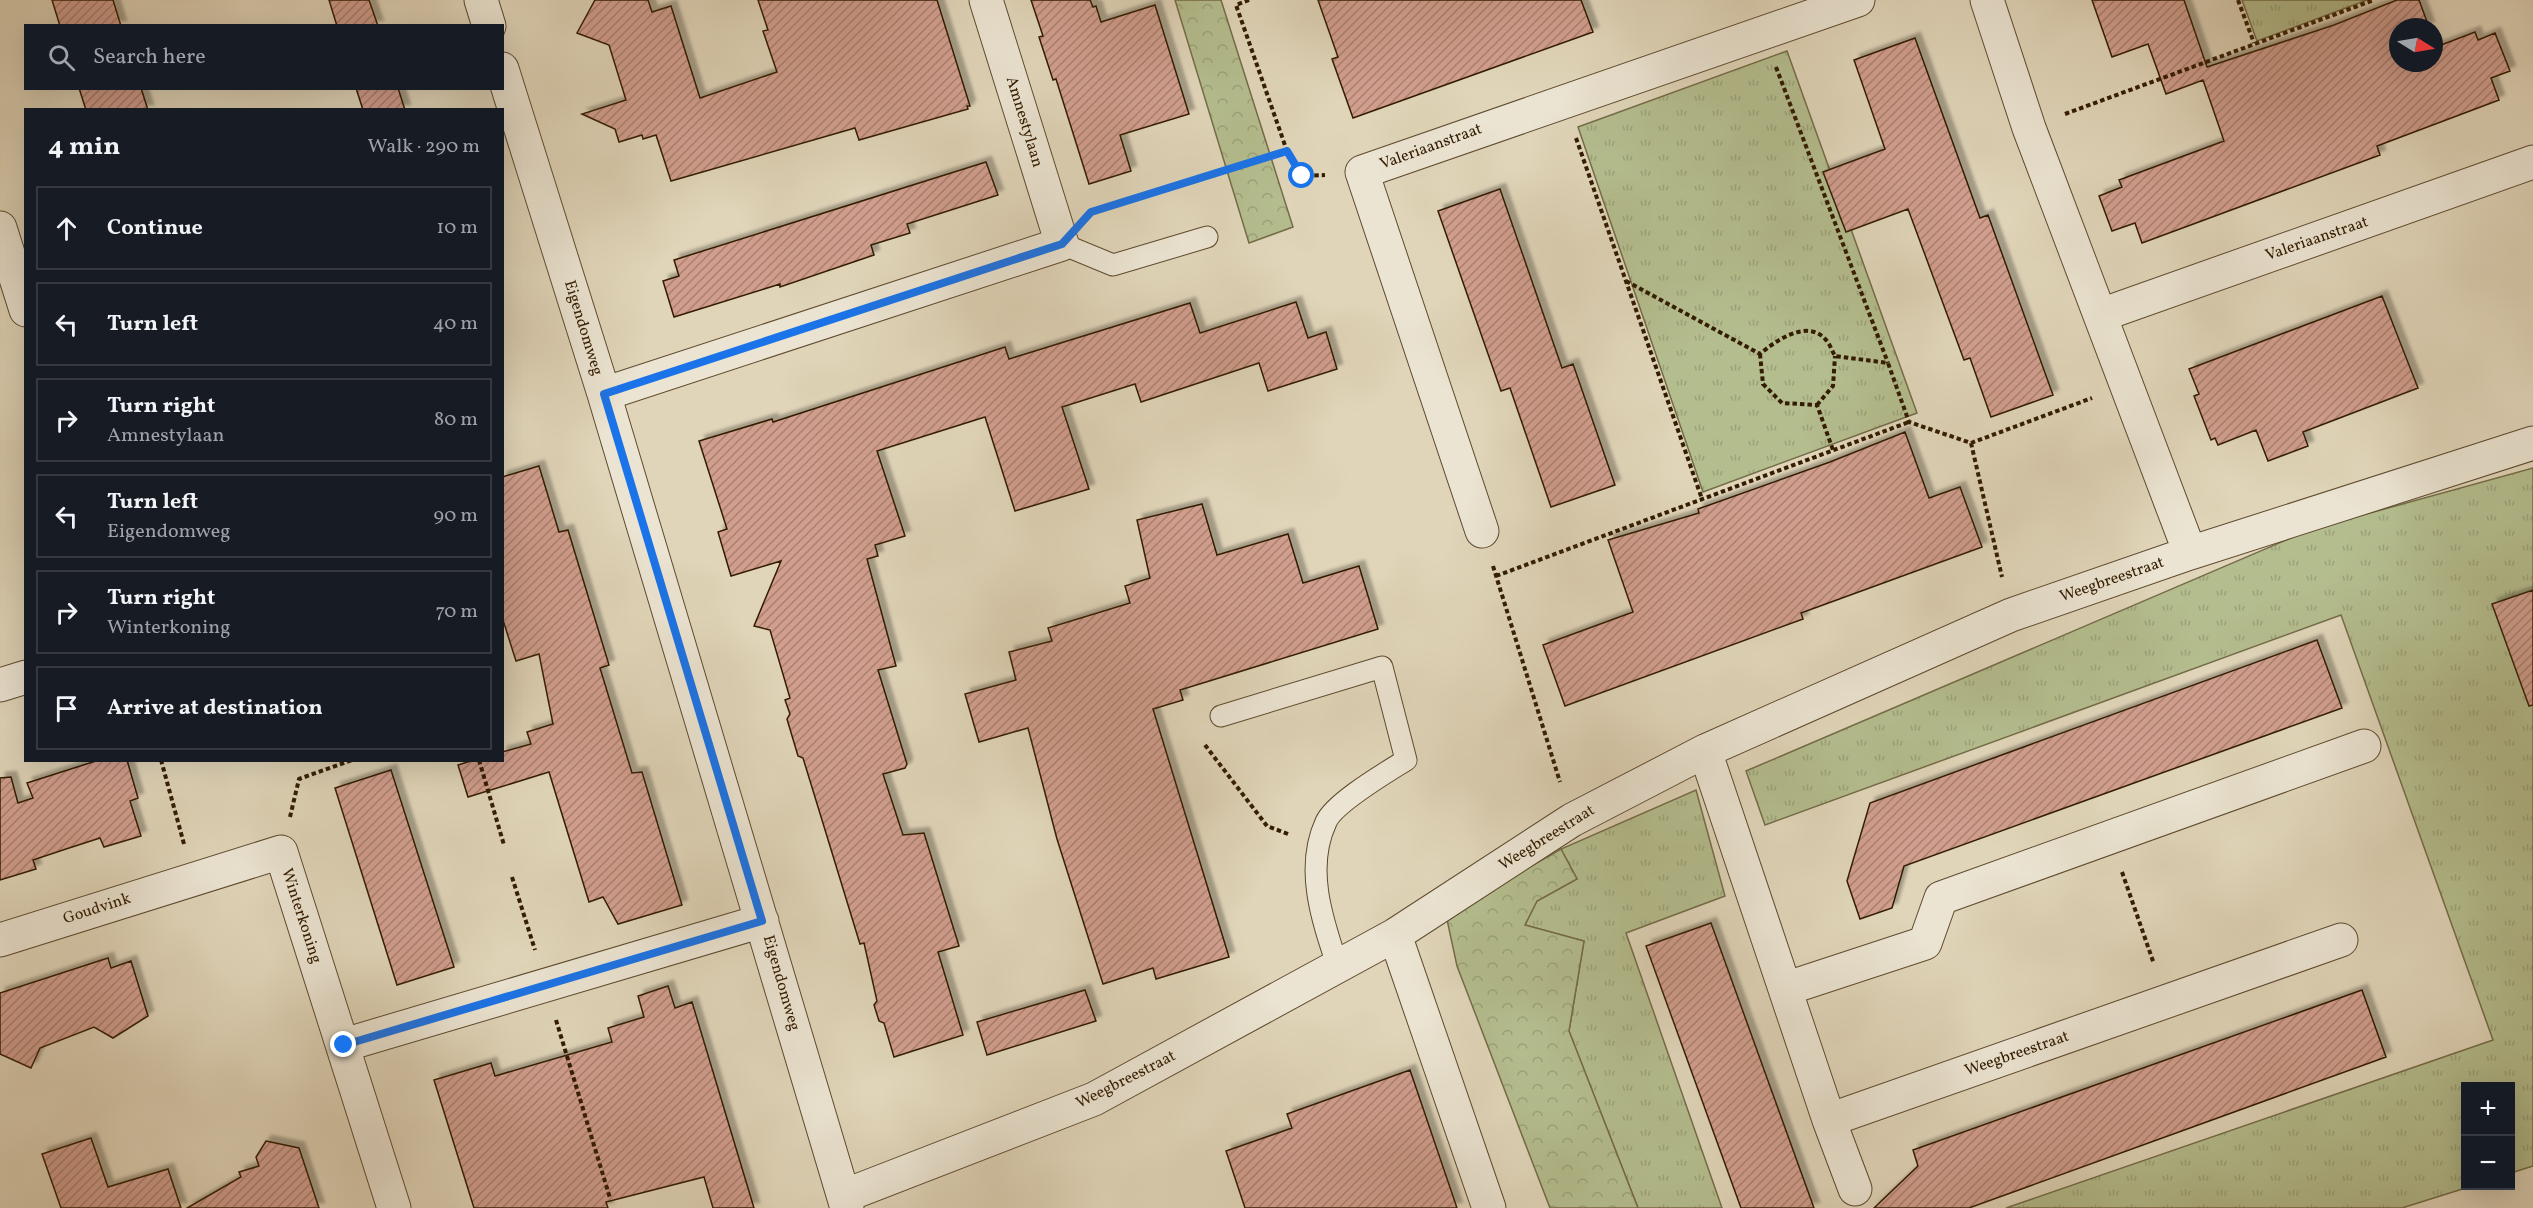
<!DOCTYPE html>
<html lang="en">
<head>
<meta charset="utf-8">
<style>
  :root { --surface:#171b24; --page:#242831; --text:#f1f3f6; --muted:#9ea1a6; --line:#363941 }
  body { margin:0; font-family:Vollkorn,serif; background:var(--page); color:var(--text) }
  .controls { position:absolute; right:18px; bottom:18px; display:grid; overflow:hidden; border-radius:0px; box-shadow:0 6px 24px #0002 }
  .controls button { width:54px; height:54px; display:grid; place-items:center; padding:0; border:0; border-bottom:2px solid var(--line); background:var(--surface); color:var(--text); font:30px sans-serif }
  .compass { position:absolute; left:2389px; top:18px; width:54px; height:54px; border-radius:50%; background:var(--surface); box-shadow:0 6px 24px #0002; rotate:101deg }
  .stop { position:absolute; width:18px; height:18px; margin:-14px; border:4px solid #1a73e8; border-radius:50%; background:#fff }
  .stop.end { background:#1a73e8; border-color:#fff; box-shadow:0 2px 6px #0008 }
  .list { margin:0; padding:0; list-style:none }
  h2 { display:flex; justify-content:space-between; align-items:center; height:78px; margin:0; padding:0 24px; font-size:26px }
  h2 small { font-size:20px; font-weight:400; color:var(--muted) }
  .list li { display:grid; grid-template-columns:39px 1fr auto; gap:18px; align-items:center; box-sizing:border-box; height:84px; margin:0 12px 12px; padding:0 12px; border:2px solid var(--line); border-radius:0px }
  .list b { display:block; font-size:22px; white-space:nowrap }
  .list p { margin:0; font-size:20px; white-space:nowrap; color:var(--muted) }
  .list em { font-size:20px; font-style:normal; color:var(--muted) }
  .icon { flex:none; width:33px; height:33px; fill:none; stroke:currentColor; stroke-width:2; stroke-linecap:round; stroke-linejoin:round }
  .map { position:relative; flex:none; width:2533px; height:1208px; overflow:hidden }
  .search { position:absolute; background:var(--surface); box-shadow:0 6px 24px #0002; left:24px; top:24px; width:480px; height:66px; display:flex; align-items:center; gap:15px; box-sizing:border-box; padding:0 21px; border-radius:0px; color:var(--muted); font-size:22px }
  .panel { position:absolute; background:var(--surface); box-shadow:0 6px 24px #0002; left:24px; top:108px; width:480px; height:654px; border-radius:0px }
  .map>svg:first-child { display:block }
  .grass { fill:url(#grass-tufts); stroke:#746c48; stroke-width:1.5 }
  .forest { fill:url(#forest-crowns); stroke:#746c48; stroke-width:1.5 }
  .building { fill:url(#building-hatch); stroke:#331c01; stroke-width:1.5; filter:url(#shadow) }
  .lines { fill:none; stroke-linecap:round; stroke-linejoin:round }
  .lane-casing { stroke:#5e4a2f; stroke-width:23 }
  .street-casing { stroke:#5e4a2f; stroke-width:35 }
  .path { stroke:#331c01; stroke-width:4; stroke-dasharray:4.5 3; stroke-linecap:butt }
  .lane { stroke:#ebe4d2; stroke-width:21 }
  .street { stroke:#ebe4d2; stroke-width:33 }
  .route { stroke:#1a73e8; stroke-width:8 }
  .labels { text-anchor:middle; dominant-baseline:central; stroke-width:4.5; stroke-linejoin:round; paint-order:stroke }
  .street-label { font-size:16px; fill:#331c01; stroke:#ebe4d2 }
</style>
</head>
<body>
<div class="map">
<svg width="2533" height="1208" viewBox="0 0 2533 1208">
  <defs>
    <pattern id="grass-tufts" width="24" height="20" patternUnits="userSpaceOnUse" patternTransform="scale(1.5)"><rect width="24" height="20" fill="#b4bd8e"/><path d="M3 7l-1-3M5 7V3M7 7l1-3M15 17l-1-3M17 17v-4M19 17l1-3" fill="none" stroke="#9ba279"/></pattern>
    <pattern id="forest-crowns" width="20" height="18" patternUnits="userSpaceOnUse" patternTransform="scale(1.5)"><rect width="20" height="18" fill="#b4bd8e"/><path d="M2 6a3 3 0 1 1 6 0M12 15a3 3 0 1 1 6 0" fill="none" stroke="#9ba279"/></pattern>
    <pattern id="building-hatch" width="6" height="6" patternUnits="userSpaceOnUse" patternTransform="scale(1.5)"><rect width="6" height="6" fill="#d19e8e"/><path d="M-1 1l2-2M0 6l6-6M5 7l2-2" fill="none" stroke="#aa8072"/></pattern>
    <filter id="shadow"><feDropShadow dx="5.5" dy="-5.5" stdDeviation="1.5" flood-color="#0004"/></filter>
  </defs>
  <rect width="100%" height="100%" fill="#e0d5b9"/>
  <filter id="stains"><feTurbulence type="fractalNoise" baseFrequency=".00333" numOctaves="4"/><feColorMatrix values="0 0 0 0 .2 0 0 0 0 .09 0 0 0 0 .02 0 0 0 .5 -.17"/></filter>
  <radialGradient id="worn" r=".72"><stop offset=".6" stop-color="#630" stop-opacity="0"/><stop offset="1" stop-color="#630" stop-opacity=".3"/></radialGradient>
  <path class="grass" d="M2242,0H2367L2257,41Z
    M1787,51L1917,413L1703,492L1578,127Z
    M2533,468V1166L2511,1173L2510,1086H2466V1186H2472L2402,1208H2006L2493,1040L2341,615L1765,825L1746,771L2312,529Z
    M1696,790L1725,896L1626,933L1722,1208H1638L1569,1031L1584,941L1525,925L1537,901L1577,879L1561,849Z"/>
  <path class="forest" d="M1175,0H1221L1293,227L1249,243Z
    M1561,849L1577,879L1537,901L1525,925L1584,941L1569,1031L1638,1208H1550L1457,966L1446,915Z"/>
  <path class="building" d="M52,0H113L121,26H60Z
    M329,0H369L378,26H337Z
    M595,0H648L652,12L671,6L700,98L777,72L763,31L768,30L758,0H937L970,106H967L968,109L859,140L855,128L671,181L656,135L643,139L642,135L619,142L615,129L582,114L626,100L609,45L577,33Z
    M1031,0H1090L1093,7L1096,6L1101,22L1155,5L1189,114L1120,135L1131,171L1089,184L1056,79L1053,80L1039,37L1043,36Z
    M1318,0H1581L1593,32L1353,118L1332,59L1338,57Z
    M2092,0H2184L2207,67L2334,25L2397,0H2419L2429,27H2398V63H2434V41L2436,47L2475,32L2478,40L2495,33L2510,71L2491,78L2499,100L2377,146L2380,155L2142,243L2135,223L2112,231L2099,196L2122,187L2119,180L2224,141L2203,80L2166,94L2148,44L2112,57Z
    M1915,38L1980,218L1988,215L2053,395L1991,417L1970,358L1964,360L1908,209L1846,232L1823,172L1885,149L1854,60Z
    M79,88H141L148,110H86Z
    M356,88H398L405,110H363Z
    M986,162L998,195L907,224L910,233L871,245L874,255L780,287V284L674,317L663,281L679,276L674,260Z
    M1500,189L1562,368L1573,364L1615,485L1551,507L1510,388L1501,391L1438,211Z
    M2382,296L2418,388L2303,432L2308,446L2268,461L2256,430L2218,445L2215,438L2211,440L2194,396L2199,394L2189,369Z
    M1296,302L1308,338L1326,332L1337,369L1268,391L1259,363L1141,402L1135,384L1062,407L1089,489L1015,511L985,417L877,451L905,536L875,545L878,556L867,559L896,666L878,670L907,764L905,768L883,774L903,835L924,833L959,946L938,952L963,1035L894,1057L884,1023L879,1021L874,1005L877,1001L864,943L860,944L803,758L798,756L787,719L790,714L785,700L790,698L770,630L754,626L781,561L731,576L718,532L727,529L699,441L772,419L773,422L1005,347L1009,359L1190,303L1200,333Z
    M1905,432L1929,498L1960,487L1982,547L1801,613L1803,619L1565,706L1543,645L1633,612L1608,540L1699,513L1698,509L1830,462Z
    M539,466L559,532L568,530L609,665L600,668L632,773L642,772L682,905L618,924L603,897L589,902L549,772L468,797L458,765L474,760H502V752L531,744L527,732L553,724L539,654L516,661L502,617V477Z
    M1202,504L1217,555L1288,534L1303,583L1359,566L1378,629L1180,690L1183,700L1153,709L1229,957L1156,979L1153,968L1103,984L1057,839L1028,728L979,742L965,694L1016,680L1009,652L1052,641L1048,628L1130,603L1125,586L1150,578L1137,520Z
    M2533,590V705L2529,706L2492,604Z
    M2317,640L2342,708L1904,866L1892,908L1860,919L1847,881L1870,803Z
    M99,760H127L138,798L130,801L141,836L104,847L100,838L66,849L33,860L36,869L0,880V778L11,777L18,803L33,798L27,783Z
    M391,770L454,967L397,985L335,788Z
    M1711,923L1814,1208H1741L1646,946Z
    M108,958L111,968L131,961L148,1016L113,1038L94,1027L40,1048L31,1068L0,1054V993Z
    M668,986L675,1008L692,1002L754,1208H713L704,1177L606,1202L608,1208H474L434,1080L491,1063L495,1076L612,1042L608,1028L644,1017L638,996Z
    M1085,990L1096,1021L987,1055L977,1022Z
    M2362,990L2386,1057L1969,1208H1874L1918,1166L1913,1150Z
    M1410,1070L1457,1208H1245L1226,1151L1292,1128L1287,1114Z
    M91,1138L108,1187L168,1169L181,1208H61L42,1154Z
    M266,1141L299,1148L319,1208H187L241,1177L239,1172L259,1166L256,1157Z"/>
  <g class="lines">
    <g class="lane-casing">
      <path id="lane" d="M1062,244L1113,265L1207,237
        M1221,716L1382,667L1406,760C1387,772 1334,803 1326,822C1304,869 1323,922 1338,967"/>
    </g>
    <g class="street-casing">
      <path id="street" d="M481,0L489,26
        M1987,0L2029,128L2190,553
        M502,69L604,394L847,1208
        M0,228L26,310
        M2101,315L2533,162
        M604,394L1062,244L986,0
        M1482,531L1362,172L1858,0
        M0,685L26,677
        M1705,751L1829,1120L1855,1189
        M1395,935L1489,1208
        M0,940L281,852L394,1208
        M1785,989L1925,943L1941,898L2364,746
        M344,1045L762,921
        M1829,1120L2341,940
        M844,1196L1094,1099L1395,935L1572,820L1705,751L2011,615L2190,553L2533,443"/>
    </g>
    <path class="path" d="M1249,0L1236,5L1287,151L1302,176L1325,175
      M2238,0L2254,43
      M1776,67L1888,363
      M2065,114L2374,0
      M1576,138L1702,499
      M1093,211L1287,151
      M1626,281L1760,354C1775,341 1808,318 1826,340C1830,344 1832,351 1835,356L1888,363L1909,422L1971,443L2092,398
      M1760,354L1763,384L1782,403L1817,405L1833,450
      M1817,405L1833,386L1835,356
      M1971,443L2002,577
      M1493,566L1560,782
      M1496,576L1909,422
      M1205,745L1267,826L1288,834
      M161,760L184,844
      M479,760L504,845
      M290,817L299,779L352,760
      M2122,872L2154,964
      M512,877L535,950
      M556,1020L610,1198"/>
    <use href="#lane" class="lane"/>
    <use href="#street" class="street"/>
  </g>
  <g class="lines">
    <path class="route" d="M344,1045L762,921L604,394L1062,244L1091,212L1287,151L1302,176"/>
  </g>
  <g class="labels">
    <g class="street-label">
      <text transform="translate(1024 122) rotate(73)">Amnestylaan</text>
      <text transform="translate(1431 147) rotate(-20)">Valeriaanstraat</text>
      <text transform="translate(2317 239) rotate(-19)">Valeriaanstraat</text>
      <text transform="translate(583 328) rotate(73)">Eigendomweg</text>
      <text transform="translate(2112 580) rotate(-19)">Weegbreestraat</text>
      <text transform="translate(1547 838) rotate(-32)">Weegbreestraat</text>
      <text transform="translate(97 909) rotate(-18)">Goudvink</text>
      <text transform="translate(301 916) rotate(72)">Winterkoning</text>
      <text transform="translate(781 983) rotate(74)">Eigendomweg</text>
      <text transform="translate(2017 1054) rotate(-19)">Weegbreestraat</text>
      <text transform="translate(1126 1080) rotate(-27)">Weegbreestraat</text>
    </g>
  </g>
  <rect width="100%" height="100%" filter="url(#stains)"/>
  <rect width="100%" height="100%" fill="url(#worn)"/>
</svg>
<div class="controls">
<button>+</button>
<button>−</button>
</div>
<svg class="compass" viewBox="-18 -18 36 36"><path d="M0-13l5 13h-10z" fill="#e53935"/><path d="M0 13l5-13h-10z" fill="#9ea1a6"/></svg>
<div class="stop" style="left:1302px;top:176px"></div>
<div class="stop end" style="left:344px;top:1045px"></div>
<div class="search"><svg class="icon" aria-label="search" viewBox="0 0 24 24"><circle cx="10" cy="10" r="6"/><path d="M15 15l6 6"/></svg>Search here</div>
<section class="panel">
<h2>4 min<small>Walk · 290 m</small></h2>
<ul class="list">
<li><svg class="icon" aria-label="ahead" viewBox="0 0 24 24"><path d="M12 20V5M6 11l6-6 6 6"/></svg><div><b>Continue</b></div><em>10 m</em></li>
<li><svg class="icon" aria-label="left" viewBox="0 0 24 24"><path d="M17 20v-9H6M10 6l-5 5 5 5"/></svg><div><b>Turn left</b></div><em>40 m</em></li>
<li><svg class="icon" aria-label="right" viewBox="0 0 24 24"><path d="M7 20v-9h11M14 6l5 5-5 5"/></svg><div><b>Turn right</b><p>Amnestylaan</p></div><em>80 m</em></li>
<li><svg class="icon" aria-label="left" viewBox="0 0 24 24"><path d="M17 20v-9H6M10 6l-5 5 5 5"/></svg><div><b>Turn left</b><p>Eigendomweg</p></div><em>90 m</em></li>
<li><svg class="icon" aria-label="right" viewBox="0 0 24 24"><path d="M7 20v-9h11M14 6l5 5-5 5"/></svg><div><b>Turn right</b><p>Winterkoning</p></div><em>70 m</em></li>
<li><svg class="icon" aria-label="arrive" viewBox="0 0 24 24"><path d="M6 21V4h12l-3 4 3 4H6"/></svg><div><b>Arrive at destination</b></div></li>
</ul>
</section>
</div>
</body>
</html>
